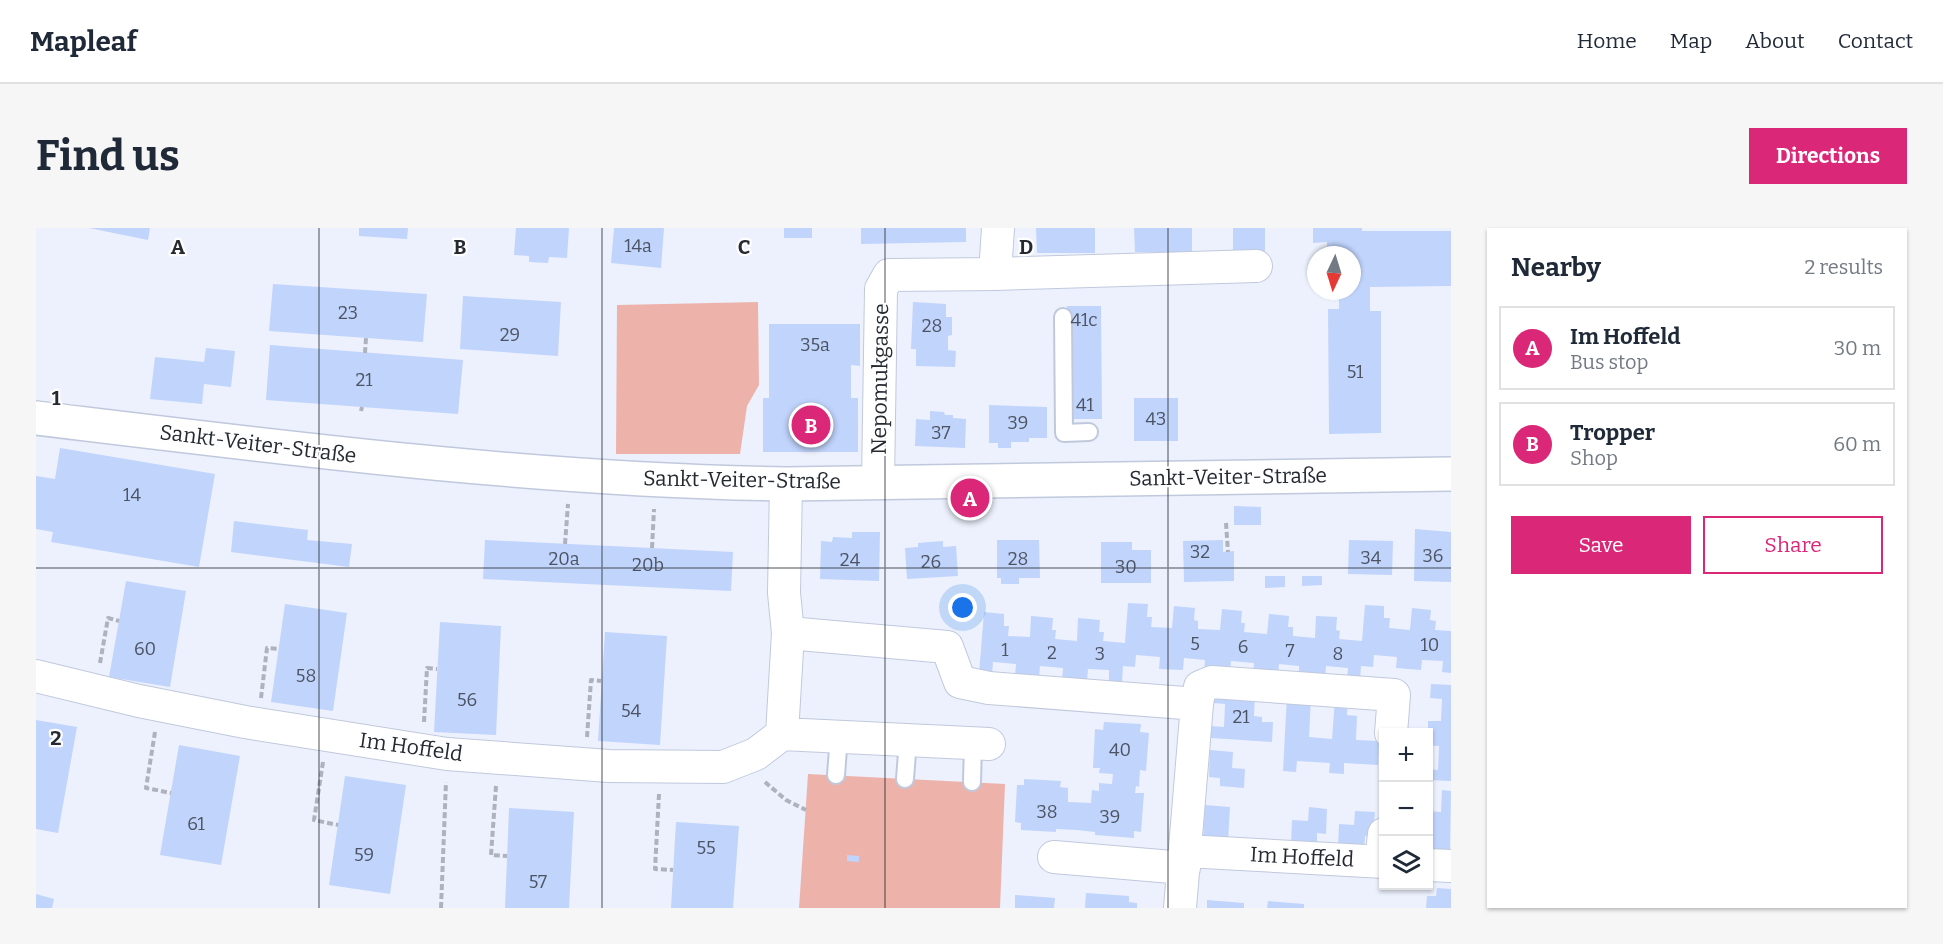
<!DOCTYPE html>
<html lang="en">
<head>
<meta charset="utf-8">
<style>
  :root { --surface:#fff; --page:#f6f6f7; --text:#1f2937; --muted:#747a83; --line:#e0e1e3; --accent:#db2777 }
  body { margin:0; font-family:Bitter,serif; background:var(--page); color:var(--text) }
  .controls { position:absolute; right:18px; bottom:18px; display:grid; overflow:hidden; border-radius:0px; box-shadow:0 2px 4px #0004 }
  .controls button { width:54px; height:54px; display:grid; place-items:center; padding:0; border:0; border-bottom:2px solid var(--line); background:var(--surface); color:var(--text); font:30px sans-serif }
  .compass { position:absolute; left:1271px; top:18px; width:54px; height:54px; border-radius:50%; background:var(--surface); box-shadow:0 2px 4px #0004; rotate:184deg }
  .you { position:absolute; left:927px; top:380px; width:21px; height:21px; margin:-15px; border:4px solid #fff; border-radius:50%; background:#1a73e8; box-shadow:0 0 0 9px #1a73e833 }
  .badge { display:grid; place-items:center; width:39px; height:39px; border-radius:50%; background:var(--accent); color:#fff; font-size:20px; font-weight:700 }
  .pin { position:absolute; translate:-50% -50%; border:3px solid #fff; box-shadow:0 2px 6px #0006 }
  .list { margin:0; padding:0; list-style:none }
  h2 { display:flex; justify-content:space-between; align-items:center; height:78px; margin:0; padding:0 24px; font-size:26px }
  h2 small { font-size:20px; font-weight:400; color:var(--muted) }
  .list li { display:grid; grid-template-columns:39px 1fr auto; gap:18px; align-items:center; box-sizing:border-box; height:84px; margin:0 12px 12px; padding:0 12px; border:2px solid var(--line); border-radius:0px }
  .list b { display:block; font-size:22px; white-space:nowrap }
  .list p { margin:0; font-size:20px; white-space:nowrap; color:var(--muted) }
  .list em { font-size:20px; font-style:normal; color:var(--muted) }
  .actions { display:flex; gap:12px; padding:18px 24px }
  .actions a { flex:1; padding:14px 0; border:2px solid var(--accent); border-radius:0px; text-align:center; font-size:21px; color:var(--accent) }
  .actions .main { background:var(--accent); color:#fff }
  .icon { flex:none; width:33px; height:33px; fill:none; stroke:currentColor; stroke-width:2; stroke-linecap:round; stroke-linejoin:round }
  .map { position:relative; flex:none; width:1415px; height:680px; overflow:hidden; border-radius:0px }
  header { display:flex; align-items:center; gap:36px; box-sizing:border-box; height:84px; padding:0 30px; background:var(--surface); border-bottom:2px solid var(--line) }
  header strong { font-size:28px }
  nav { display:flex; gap:33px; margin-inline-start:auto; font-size:21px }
  .intro { display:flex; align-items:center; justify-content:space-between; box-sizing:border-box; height:144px; padding:0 36px }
  h1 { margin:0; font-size:42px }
  .button { padding:15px 27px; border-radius:0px; background:var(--accent); color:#fff; font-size:21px; font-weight:700 }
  main { display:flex; gap:36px; padding:0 36px }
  aside { flex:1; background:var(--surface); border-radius:0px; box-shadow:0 2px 4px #0004 }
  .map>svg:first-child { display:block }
  .green { fill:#edb3ab }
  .building { fill:#c1d4fc }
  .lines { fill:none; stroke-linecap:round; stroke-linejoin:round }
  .service-casing { stroke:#c0c9dc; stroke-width:20 }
  .minor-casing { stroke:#c0c9dc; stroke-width:34 }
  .secondary-casing { stroke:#c0c9dc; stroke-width:36 }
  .path { stroke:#aeb2bd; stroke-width:4; stroke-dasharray:6 3; stroke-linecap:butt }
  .service { stroke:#fff; stroke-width:16 }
  .minor { stroke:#fff; stroke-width:32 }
  .secondary { stroke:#fff; stroke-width:33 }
  .grid { fill:none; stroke:#252930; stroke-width:1.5; stroke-opacity:0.55 }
  .labels { text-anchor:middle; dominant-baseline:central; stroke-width:4.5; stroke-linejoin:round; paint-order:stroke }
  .number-label { font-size:18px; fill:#4c5463 }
  .street-label { font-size:21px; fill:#252930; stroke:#fefefe }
  .grid-label { font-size:20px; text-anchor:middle; font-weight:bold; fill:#252930; stroke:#fefefe; stroke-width:4.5; stroke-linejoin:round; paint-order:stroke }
</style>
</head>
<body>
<header>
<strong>Mapleaf</strong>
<nav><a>Home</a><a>Map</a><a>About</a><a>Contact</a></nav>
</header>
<div class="intro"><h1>Find us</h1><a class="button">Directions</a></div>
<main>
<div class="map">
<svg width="1415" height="680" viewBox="0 0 1415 680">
  <rect width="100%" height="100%" fill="#ecf1fd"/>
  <path class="green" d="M722,74L723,157L711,178L704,226H580L581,77Z
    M772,546L969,556L964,680H763Z"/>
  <path class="building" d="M53,0H114L112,12Z
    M323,0H372L371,11L323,8Z
    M480,0H533L531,30L513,29L512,35L493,34V28L478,27Z
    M578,0H628L625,40L575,35Z
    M748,0H776V10H748Z
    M825,0H930V14L825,16Z
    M1000,0H1059V25H1001Z
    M1098,0H1156V24H1099Z
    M1197,0H1229V23H1197Z
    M1277,0H1326V3H1415V58L1334,59V83H1345V205L1293,206L1292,81H1303V63H1316V27H1291V14L1277,15Z
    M237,56L391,66L387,114L233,103Z
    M427,68L525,74L522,128L424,121Z
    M877,74L910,76V89H916V107L912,108V122L920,123L919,139L880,138V121H875Z
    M1031,78H1065L1066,191H1032Z
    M733,96H824V138L815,137V170H822V224H727V170H733Z
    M234,117L427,132L422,186L230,172Z
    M170,120L199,123L195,159L168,156L166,176L114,171L119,129L168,134Z
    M1098,170H1142V213H1098Z
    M953,177L1011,179V210H993V214H975V220H962V215H953Z
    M894,183L908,184L909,187H917V190L930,191L929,220L879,218L880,191L894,192Z
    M24,220L179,246L163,339L15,314L17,304L0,301V248L19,251Z
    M1198,278L1225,279V297H1198Z
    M198,293L272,302L271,312L316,316L313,339L195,324Z
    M1379,301L1415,304V354L1378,353Z
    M816,304H844L843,353L784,351L785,313L796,314L797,309L816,310Z
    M449,312L697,324L695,363L447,351Z
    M961,312H1003L1004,350H983V356H965V350H961Z
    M1187,312V324L1198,323V353L1148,354L1147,313Z
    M1313,312L1357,313L1356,347L1312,346Z
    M907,313V319L920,318L922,348L871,351L869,320L882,319V315Z
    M1065,314H1096V322H1115V355H1065Z
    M1229,348H1249V359L1229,360Z
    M1266,348H1286V357L1266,358Z
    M90,353L150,363L134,459L73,449Z
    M1092,375L1112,376L1111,389H1116L1115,399L1136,400L1138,378L1159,380L1158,392L1162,393V401L1184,402L1186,381L1206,383L1205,395H1209L1208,404L1231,406L1233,386L1253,388L1252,399H1257V408L1279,410L1280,388L1301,389L1300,402L1304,403L1303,411L1326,413L1329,377L1348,378V390H1354L1353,400L1374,402L1376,380L1395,382L1394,392L1400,393L1399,402L1415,403V445L1406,444L1407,433L1386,432L1385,442L1360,440L1361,429L1338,427L1337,439L1325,438L1324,453L1311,452L1312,440L1290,438L1289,451L1263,449V438L1243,436L1242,448L1217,447L1218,435L1195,433L1194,446L1168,444L1169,432L1148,430L1147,442L1123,441L1124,429L1100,427L1099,439L1087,438L1086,455H1073V442L1052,441L1051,454L1026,453L1027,440L1004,438L1003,451L979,448L980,436L957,434L956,447L943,446L948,384L968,386V398H973L972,408L994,409L995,388L1017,390L1016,402H1020L1019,411L1041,413L1042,390L1064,392L1063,404H1068L1067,413L1089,415Z
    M249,376L311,385L297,483L235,474Z
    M404,394L465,398L460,507L398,504Z
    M569,404L631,408L624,517L562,513Z
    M1395,456L1415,457V553L1392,552V541L1402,542L1403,518L1392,517V493H1405L1406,471L1394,470Z
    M1178,462L1219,465L1218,488L1226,489V494H1237L1236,514L1175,510V498L1188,499L1189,476L1177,475Z
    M1251,467L1275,469L1273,509L1296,511L1299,471L1312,472L1311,487L1321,488L1320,512L1343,513L1342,537L1308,535V546L1293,545L1294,535L1261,533L1260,544L1247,543Z
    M0,492L41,499L22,605L0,601Z
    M1068,494L1105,496L1104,504L1113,505L1110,543L1104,542L1103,559L1100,558L1099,565H1108L1105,604L1098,603V610L1059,607V604L1041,602L1020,601V604L985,602V595L979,594L981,557H988V551L1025,553L1024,559L1032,560V574L1055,575L1056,562L1063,563V555L1076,556L1077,546L1063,545L1064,540H1057L1059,501L1067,502Z
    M143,517L204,528L185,637L124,627Z
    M1174,522L1197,524L1196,540L1209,541L1208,560L1184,558V550L1173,549Z
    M309,548L370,557L354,666L293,657Z
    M1406,562L1415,563L1414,626L1392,624V583L1405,584Z
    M1169,577L1194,579L1192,613L1167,611Z
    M1273,579L1291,581L1290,606L1281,605V618L1255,616L1256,592L1272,593Z
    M473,580L538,584L533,680H469Z
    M1319,583L1339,584L1337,609L1329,608L1328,621L1302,619L1303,596L1318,597Z
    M640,594L703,598L697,680H635Z
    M811,627L823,628V634L811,633Z
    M1401,660L1415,661V680H1390L1391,668H1400Z
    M1050,665L1093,668V674L1101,675V680H1049Z
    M0,666L18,671L16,680H0Z
    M979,667L1019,670L1018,680H979Z
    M1171,672L1208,675V680H1171Z
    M1232,673L1268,676V680H1231Z"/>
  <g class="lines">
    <g class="service-casing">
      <path id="service" d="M1027,89L1028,205L1053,204
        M800,547L803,508
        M869,551L872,512
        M936,554L937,515"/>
    </g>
    <g class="minor-casing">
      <path id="minor" d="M959,46L962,0
        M842,254L845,61L853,47L959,46L1220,38
        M752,405L911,419L924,454L953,460L1161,476L1144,680
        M0,448L103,473L209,494L411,526L573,538L687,539L720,526L746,506L752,405L748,365L750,256
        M1161,476L1164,459L1176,454L1358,467L1355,505
        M746,506L953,516
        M1150,623L1348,634
        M1018,629L1148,640
        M1345,634L1348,606
        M1392,637L1415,638"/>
    </g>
    <g class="secondary-casing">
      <path id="secondary" d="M0,190C249,220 499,252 750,256L1415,246"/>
    </g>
    <path class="path" d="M329,125L330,110
      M325,183L326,179
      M1190,295L1192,324
      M529,316L532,276
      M616,320L618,281
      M64,435L72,390L83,393
      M225,470L231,420L243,421
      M388,494L391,440L401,441
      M119,504L110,560L135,565
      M551,509L555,452L565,453
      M287,534L278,592L302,597
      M729,554L750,572L770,582
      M460,558L455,627L471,628
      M623,566L619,641L637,642
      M405,680L410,554"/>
    <use href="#service" class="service"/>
    <use href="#minor" class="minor"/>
    <use href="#secondary" class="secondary"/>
  </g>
  <path class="grid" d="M283,0V680M566,0V680M849,0V680M1132,0V680M0,340H1415"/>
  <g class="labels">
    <g class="number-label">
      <text x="602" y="18">14a</text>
      <text x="312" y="85">23</text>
      <text x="1048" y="92">41c</text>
      <text x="896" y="98">28</text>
      <text x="474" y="107">29</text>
      <text x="779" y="117">35a</text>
      <text x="1319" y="144">51</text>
      <text x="328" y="152">21</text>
      <text x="1049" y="177">41</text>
      <text x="1120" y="191">43</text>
      <text x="982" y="195">39</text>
      <text x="905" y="205">37</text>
      <text x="96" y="267">14</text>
      <text x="1164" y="324">32</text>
      <text x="1397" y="328">36</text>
      <text x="1335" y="330">34</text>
      <text x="528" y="331">20a</text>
      <text x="982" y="331">28</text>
      <text x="814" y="332">24</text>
      <text x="895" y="334">26</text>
      <text x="612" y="337">20b</text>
      <text x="1090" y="339">30</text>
      <text x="1159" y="416">5</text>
      <text x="1394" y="417">10</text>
      <text x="1207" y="419">6</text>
      <text x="109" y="421">60</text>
      <text x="969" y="422">1</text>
      <text x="1254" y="423">7</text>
      <text x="1016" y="425">2</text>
      <text x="1064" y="426">3</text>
      <text x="1302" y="426">8</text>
      <text x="270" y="448">58</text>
      <text x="431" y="472">56</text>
      <text x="595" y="483">54</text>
      <text x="1205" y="489">21</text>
      <text x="1084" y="522">40</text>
      <text x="1011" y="584">38</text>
      <text x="1074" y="589">39</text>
      <text x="160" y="596">61</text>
      <text x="670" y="620">55</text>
      <text x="328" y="627">59</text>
      <text x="502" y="654">57</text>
    </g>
    <g class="street-label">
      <text transform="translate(844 151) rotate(-89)">Nepomukgasse</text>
      <text transform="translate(222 216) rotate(7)">Sankt-Veiter-Straße</text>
      <text transform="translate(1192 249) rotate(-1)">Sankt-Veiter-Straße</text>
      <text transform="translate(706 252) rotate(1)">Sankt-Veiter-Straße</text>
      <text transform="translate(375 519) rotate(8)">Im Hoffeld</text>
      <text transform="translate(1266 629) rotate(3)">Im Hoffeld</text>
    </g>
  </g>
  <g class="grid-label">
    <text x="142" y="26">A</text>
    <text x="424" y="26">B</text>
    <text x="708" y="26">C</text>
    <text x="990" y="26">D</text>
    <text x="20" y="177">1</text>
    <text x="20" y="517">2</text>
  </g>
</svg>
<div class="controls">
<button>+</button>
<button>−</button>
<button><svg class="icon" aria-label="layers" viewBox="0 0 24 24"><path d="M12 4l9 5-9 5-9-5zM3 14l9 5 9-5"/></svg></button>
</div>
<svg class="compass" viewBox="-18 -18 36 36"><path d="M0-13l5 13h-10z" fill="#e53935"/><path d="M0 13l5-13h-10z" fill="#747a83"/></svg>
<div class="you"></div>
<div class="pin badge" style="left:934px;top:270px">A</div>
<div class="pin badge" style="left:775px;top:197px">B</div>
</div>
<aside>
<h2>Nearby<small>2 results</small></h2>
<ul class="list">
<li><span class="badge">A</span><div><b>Im Hoffeld</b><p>Bus stop</p></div><em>30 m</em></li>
<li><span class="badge">B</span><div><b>Tropper</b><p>Shop</p></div><em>60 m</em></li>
</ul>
<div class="actions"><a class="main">Save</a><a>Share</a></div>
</aside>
</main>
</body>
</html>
